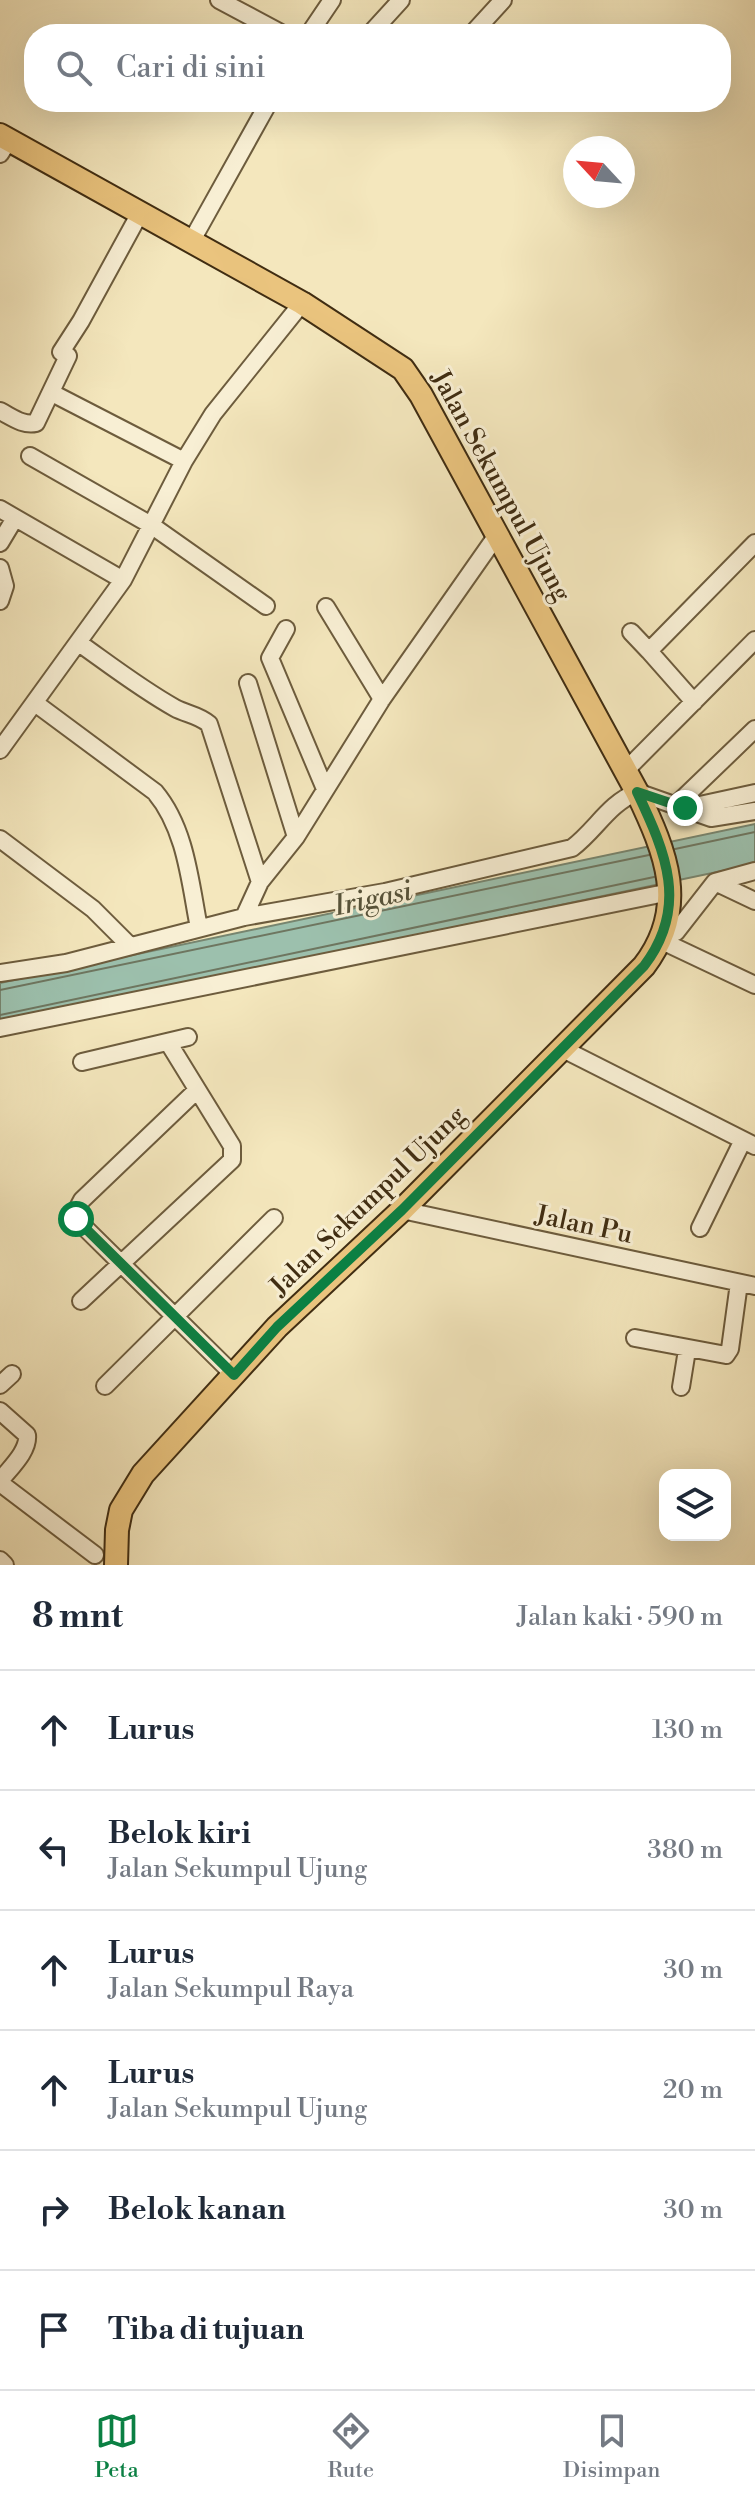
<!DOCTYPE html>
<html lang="id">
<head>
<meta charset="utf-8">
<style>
  :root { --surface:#fff; --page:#f6f6f7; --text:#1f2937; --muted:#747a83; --line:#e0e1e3; --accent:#0b8043 }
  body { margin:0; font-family:"Libre Bodoni",serif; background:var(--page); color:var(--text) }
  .controls { position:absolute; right:24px; bottom:24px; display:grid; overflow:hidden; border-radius:16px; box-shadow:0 8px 32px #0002 }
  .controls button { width:72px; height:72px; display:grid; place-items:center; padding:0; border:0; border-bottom:2px solid var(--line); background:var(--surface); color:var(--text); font:40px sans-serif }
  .compass { position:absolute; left:563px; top:136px; width:72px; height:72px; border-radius:50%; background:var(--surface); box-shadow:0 8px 32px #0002; rotate:296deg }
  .stop { position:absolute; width:24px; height:24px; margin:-18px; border:6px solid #0b8043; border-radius:50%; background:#fff }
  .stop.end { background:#0b8043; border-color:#fff; box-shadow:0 2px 8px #0008 }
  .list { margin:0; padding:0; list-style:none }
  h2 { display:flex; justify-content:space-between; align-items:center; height:104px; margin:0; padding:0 32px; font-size:34px }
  h2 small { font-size:26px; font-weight:400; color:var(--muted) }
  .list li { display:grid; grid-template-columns:52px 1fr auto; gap:24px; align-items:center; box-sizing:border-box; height:120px; padding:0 32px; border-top:2px solid var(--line) }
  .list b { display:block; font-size:30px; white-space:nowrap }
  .list p { margin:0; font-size:26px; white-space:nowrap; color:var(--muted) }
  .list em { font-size:26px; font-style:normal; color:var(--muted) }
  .icon { flex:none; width:44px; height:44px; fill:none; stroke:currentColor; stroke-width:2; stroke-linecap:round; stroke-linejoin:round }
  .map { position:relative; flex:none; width:755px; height:1565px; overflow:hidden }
  .search { position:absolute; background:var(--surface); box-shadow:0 8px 32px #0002; left:24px; right:24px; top:24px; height:88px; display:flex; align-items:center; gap:20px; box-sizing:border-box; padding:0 28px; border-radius:32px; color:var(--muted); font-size:30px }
  .sheet { height:824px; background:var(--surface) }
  nav { display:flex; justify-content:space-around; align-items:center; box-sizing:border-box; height:112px; border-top:2px solid var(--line); background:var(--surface); font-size:22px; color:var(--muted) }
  nav a { display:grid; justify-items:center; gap:4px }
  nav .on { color:var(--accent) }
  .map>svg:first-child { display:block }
  .water { fill:#9cc0ad; stroke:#77856f; stroke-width:2 }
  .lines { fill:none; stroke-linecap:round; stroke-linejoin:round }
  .shore { stroke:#6e7660; stroke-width:2 }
  .minor-casing { stroke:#6d5c3d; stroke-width:20 }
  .major-casing { stroke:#402d12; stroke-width:26 }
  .minor { stroke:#f8efd4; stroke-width:16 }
  .major { stroke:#eac47e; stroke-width:22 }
  .route { stroke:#0b8043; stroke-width:10 }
  .labels { text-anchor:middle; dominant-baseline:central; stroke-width:6; stroke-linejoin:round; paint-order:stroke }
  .street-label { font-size:26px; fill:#402d12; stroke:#f8efd4 }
  .water-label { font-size:28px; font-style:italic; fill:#575239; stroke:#f8efd4 }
</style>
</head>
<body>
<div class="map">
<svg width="755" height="1565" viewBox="0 0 755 1565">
  <rect width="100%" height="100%" fill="#f4e7bd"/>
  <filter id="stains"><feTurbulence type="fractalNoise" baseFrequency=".0025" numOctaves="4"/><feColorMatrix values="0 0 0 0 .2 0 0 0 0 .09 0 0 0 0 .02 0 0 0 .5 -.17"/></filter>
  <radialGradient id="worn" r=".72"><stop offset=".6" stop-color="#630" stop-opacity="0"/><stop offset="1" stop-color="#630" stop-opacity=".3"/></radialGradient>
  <path class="water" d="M755,824V864L0,1023V983Z"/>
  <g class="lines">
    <path class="shore" d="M675,849L755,832
      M0,990L649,855
      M0,1015L654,877"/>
    <g class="minor-casing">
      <path id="minor" d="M219,0L283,34
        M309,34L332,0
        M370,34L401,0
        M472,34L503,0
        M400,102H411
        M0,154L9,140
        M191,242L269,102
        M52,393L184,461
        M0,411C12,417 23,426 36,423L68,356L61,352L81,321L140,213
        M30,456L151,525L266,606
        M0,509L123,580
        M0,543L15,518
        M0,568L5,586L0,601
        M326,607L382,699
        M286,629L270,658L325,789
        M631,632L649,651L755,543
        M79,643C110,665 141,689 175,708C186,714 199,715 209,724L260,882
        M649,651L694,702
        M248,683L296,837
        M35,703L155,792C186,829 190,882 199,928
        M0,750L123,580L184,461L213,414L302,303
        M625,771L755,640
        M677,804L755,729
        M686,808L755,793
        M0,839L93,909L130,946
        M715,882L755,901
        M244,917L260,882L296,837L382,699L497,535
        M663,937L676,932L715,882L755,871
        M662,941L755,985
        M0,973L66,963L244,917L385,892L572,848C596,830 608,804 637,792L711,818L755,811
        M0,1028L670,892
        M563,1049L755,1146
        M82,1062L188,1037
        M197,1090L82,1200L74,1215L76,1219L234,1375
        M402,1210L755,1286
        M700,1228L743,1140
        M81,1301L232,1160V1146L168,1042
        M635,1338L726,1355L730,1349L739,1283
        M0,1385L12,1374
        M105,1386L274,1218
        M681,1387L687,1350
        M0,1411L27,1435C29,1451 10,1468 0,1481
        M0,1483L95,1555
        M0,1560L5,1565"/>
    </g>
    <g class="major-casing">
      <path id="major" d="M0,135L302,303L403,369L421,395L637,792C666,853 689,907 644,966L402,1210L277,1327L143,1474L121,1510L117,1530L116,1565"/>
    </g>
    <use href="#minor" class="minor"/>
    <use href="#major" class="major"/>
  </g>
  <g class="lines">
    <path class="route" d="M76,1219L234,1375L277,1327L402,1210L644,966C689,907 666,853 637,792L685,808"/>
  </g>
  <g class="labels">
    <g class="street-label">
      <text transform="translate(501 486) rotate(61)">Jalan Sekumpul Ujung</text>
      <text transform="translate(368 1201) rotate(-44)">Jalan Sekumpul Ujung</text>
      <text transform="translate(584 1225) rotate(12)">Jalan Pu</text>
    </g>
    <g class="water-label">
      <text transform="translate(373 899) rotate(-12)">Irigasi</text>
    </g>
  </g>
  <rect width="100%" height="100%" filter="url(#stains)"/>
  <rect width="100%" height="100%" fill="url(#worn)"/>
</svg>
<div class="controls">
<button><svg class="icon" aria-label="layers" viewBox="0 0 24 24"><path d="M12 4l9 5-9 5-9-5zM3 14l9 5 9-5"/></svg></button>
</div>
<svg class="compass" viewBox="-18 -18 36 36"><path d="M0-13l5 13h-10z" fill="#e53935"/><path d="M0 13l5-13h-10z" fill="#747a83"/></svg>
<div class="stop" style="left:76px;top:1219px"></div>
<div class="stop end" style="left:685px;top:808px"></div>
<div class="search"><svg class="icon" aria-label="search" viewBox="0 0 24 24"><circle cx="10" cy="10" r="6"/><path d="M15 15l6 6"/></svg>Cari di sini</div>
</div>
<section class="sheet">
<h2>8 mnt<small>Jalan kaki · 590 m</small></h2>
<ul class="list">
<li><svg class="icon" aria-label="ahead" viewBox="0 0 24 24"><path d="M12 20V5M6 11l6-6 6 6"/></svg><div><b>Lurus</b></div><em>130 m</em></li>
<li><svg class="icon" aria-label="left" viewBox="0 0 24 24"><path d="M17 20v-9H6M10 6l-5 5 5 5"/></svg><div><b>Belok kiri</b><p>Jalan Sekumpul Ujung</p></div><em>380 m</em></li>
<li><svg class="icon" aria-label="ahead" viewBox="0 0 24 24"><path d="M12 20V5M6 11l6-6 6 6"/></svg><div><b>Lurus</b><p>Jalan Sekumpul Raya</p></div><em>30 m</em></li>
<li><svg class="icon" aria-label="ahead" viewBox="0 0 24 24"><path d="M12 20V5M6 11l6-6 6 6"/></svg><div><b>Lurus</b><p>Jalan Sekumpul Ujung</p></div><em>20 m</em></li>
<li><svg class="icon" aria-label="right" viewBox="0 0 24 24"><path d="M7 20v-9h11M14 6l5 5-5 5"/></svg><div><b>Belok kanan</b></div><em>30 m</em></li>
<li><svg class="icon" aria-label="arrive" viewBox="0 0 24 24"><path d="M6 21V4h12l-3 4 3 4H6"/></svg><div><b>Tiba di tujuan</b></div></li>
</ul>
</section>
<nav>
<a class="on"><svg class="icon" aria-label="map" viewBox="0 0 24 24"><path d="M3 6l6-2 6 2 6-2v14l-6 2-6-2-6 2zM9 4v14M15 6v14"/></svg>Peta</a>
<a><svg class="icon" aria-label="directions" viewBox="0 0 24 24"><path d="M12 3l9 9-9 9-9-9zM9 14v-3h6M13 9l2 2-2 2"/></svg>Rute</a>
<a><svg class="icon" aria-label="saved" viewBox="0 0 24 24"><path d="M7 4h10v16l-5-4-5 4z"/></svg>Disimpan</a>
</nav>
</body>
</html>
